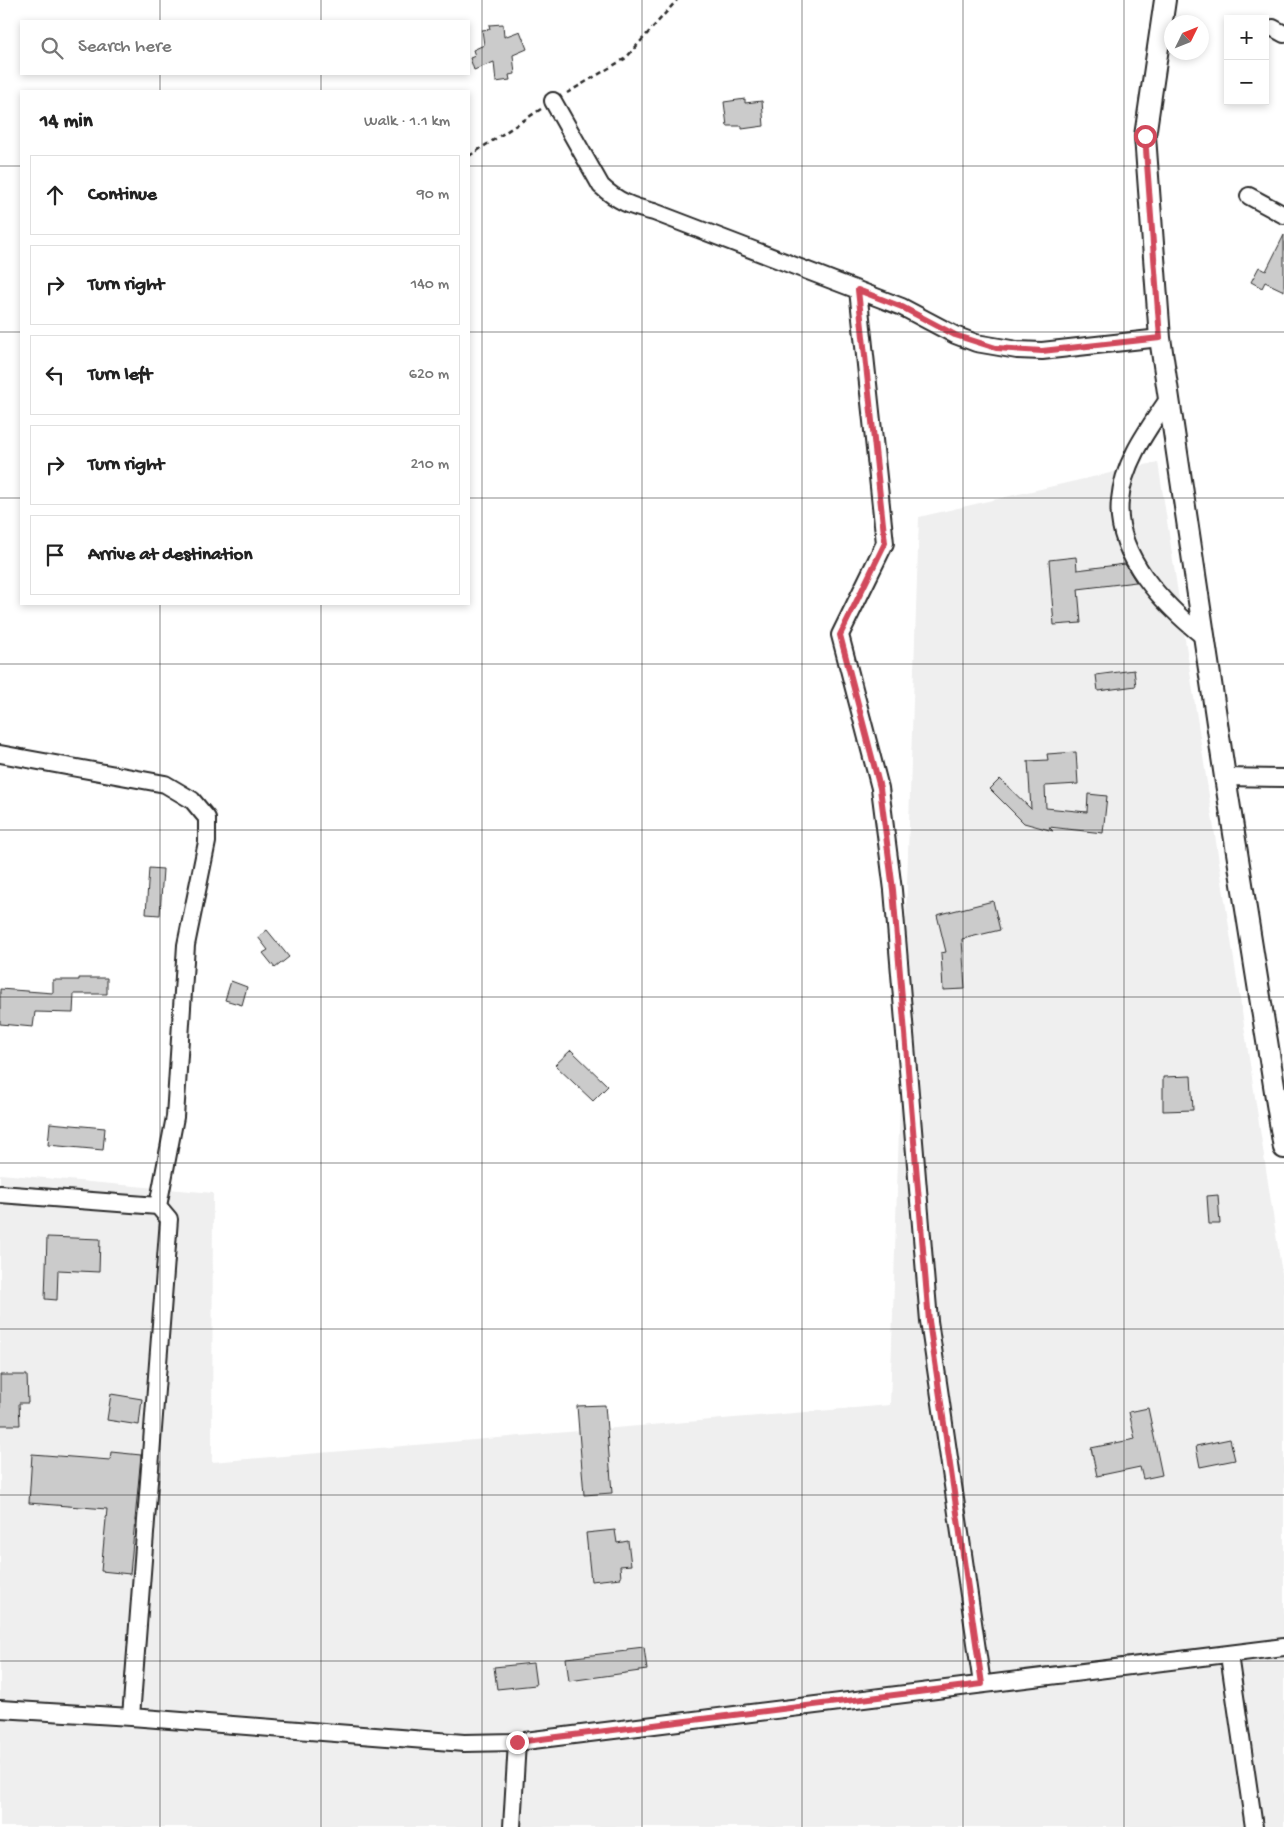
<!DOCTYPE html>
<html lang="en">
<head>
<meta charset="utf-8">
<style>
  :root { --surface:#fff; --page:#f6f6f6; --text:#222; --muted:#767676; --line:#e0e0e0 }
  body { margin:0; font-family:"Gochi Hand",sans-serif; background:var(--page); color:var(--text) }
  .controls { position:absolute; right:15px; top:15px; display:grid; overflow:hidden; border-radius:0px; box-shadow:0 2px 8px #0003 }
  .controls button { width:45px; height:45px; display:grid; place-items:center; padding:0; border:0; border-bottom:1px solid var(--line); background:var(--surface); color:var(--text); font:25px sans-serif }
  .compass { position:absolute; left:1164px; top:15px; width:45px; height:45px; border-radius:50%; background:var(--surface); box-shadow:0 2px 8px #0003; rotate:47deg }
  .stop { position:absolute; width:15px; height:15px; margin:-11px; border:4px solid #d1495b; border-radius:50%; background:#fff }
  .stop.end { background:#d1495b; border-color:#fff; box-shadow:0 1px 5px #0008 }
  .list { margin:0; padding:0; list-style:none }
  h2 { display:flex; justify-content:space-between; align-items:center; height:65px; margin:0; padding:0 20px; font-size:21px }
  h2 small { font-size:16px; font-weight:400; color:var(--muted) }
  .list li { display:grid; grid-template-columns:32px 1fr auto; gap:15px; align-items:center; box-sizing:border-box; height:80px; margin:0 10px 10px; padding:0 10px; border:1px solid var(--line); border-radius:0px }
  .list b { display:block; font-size:19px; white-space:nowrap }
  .list em { font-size:16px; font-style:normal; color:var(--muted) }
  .icon { flex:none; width:28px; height:28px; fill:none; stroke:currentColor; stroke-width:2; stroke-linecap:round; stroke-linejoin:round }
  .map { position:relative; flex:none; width:1284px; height:1827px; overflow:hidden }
  .search { position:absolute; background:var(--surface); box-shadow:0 2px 8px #0003; left:20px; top:20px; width:450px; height:55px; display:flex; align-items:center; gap:12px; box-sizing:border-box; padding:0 18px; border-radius:0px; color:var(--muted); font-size:19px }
  .panel { position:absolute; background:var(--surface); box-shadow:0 2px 8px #0003; left:20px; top:90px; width:450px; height:515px; border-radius:0px }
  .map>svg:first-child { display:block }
  .built { fill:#efefef }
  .building { fill:#cbcbcb; stroke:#2b2b2b }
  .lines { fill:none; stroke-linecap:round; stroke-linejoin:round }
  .minor-casing { stroke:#2b2b2b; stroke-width:20 }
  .major-casing { stroke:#2b2b2b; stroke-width:24 }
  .path { stroke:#2b2b2b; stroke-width:2.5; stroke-dasharray:5 4; stroke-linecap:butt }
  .minor { stroke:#fff; stroke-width:16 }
  .major { stroke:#fff; stroke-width:20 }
  .route { stroke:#d1495b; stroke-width:6 }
  .grid { fill:none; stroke:#2b2b2b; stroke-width:1; stroke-opacity:0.55 }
</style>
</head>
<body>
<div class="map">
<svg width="1284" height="1827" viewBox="0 0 1284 1827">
  <rect width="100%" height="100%" fill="#fff"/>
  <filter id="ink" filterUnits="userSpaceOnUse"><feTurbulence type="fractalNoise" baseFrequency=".02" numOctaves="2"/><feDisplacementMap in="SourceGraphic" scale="10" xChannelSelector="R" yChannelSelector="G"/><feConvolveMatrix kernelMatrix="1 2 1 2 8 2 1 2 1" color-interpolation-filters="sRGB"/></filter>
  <g filter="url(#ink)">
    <path class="built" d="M1158,462L1284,1287V1827H0V1174L213,1193L212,1462L890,1405L919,517Z"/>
    <path class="building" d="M503,24L504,37L520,31L527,49L513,55L515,74L509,75L510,80L496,82L494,62L474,70L470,58L475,56L473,50L484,45L482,30L490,29L489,25Z
      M745,99V103L762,101L764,126L742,129V126H727L724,102Z
      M1284,235V291L1265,282L1262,288L1251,282L1259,267L1266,271Z
      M1076,557L1077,570L1125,564L1136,582L1078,589L1081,623L1054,625L1049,560Z
      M1134,670L1136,686L1098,691L1096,675Z
      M1076,752L1078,784L1045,786L1046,808L1087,812L1088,794L1107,796L1103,833L1049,827L1053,831L1024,823L990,789L1000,779L1031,809L1028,761L1048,760L1047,754Z
      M149,868L163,869L160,915L146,914Z
      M993,901L1000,930L962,939L965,989L943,990L941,953L946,952L937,915Z
      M267,930L289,957L275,968L263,953L268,950L258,937Z
      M79,978H107V994H74L73,1013L35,1012L33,1027L0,1024V989L53,993V980H79Z
      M231,981L247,987L242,1005L225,1000Z
      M571,1050L608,1086L593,1101L555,1065Z
      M1191,1076L1193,1110L1163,1111V1077Z
      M50,1123L105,1128L103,1150L48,1145Z
      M1218,1195L1220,1224H1209L1207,1196Z
      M47,1237L100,1239L99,1272L58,1270L57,1300L45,1299Z
      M0,1375H27L28,1403H19L20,1425H0Z
      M111,1394L142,1399L139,1425L107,1420Z
      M605,1405L612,1493L584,1495L577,1406Z
      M1148,1408L1162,1475L1143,1479L1140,1467L1097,1476L1091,1448L1135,1439L1129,1412Z
      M1230,1439L1235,1460L1200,1467L1196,1446Z
      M111,1452L141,1455L130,1574L101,1571L107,1509L29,1503L32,1454L110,1460Z
      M615,1530L617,1543L628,1541L631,1565L620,1566L621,1578L591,1581L586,1533Z
      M644,1647L647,1670L569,1681L566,1658L627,1651V1649Z
      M533,1663L536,1685L497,1689L494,1667Z"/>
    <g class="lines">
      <g class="minor-casing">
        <path id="minor" d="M1273,28L1284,34
          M553,101L601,186C617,201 632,207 654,212L902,307L955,335L976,343L1017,350L1042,351L1160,338
          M1249,196L1284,215
          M858,290L885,543L840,635L880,788L893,890L929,1321L982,1684
          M1169,398C1149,428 1123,462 1120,500C1114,555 1165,606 1204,637
          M0,754L165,784L192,800L207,818V842L186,945L175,1117L158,1206
          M1225,777L1284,778
          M0,1194L158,1206L169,1219L131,1717
          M1229,1655L1254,1827
          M0,1709L131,1717L464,1743L517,1742L1284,1647
          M512,1827L517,1742"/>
      </g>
      <g class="major-casing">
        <path id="major" d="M1165,0L1145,136L1160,338L1225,777L1284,1148"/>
      </g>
      <path class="path" d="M567,93L626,58L677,0
        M469,156L541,109"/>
      <use href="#minor" class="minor"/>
      <use href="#major" class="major"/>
    </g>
  </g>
  <g class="lines" filter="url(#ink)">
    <path class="route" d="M517,1742L982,1684L929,1321L893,890L880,788L840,635L885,543L858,290L902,307L955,335L996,348L1042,351L1160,338L1145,136"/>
  </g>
  <path class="grid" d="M160,0V21M321,0V21M482,0V1827M642,0V1827M802,0V1827M963,0V1827M1124,0V1827M160,74V91M321,74V91M0,166H21M469,166H1284M0,332H21M469,332H1284M0,498H21M469,498H1284M160,604V1827M321,604V1827M0,664H1284M0,830H1284M0,997H1284M0,1163H1284M0,1329H1284M0,1495H1284M0,1661H1284"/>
</svg>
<div class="controls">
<button>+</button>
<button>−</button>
</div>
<svg class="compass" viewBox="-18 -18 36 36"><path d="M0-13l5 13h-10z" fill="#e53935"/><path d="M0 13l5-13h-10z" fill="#767676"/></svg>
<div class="stop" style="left:1145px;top:136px"></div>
<div class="stop end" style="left:517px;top:1742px"></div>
<div class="search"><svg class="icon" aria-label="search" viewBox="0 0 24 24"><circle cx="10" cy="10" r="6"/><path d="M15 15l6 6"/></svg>Search here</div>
<section class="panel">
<h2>14 min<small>Walk · 1.1 km</small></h2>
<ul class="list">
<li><svg class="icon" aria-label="ahead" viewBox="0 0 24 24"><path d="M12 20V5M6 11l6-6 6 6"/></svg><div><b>Continue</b></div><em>90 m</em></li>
<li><svg class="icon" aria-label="right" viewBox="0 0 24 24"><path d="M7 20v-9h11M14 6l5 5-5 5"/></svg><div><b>Turn right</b></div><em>140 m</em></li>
<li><svg class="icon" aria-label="left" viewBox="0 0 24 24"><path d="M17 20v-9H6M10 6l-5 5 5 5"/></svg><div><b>Turn left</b></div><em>620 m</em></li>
<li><svg class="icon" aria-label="right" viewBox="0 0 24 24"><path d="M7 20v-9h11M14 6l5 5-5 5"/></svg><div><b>Turn right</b></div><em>210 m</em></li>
<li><svg class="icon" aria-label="arrive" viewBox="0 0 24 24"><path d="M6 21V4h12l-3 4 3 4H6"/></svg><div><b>Arrive at destination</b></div></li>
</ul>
</section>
</div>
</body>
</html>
